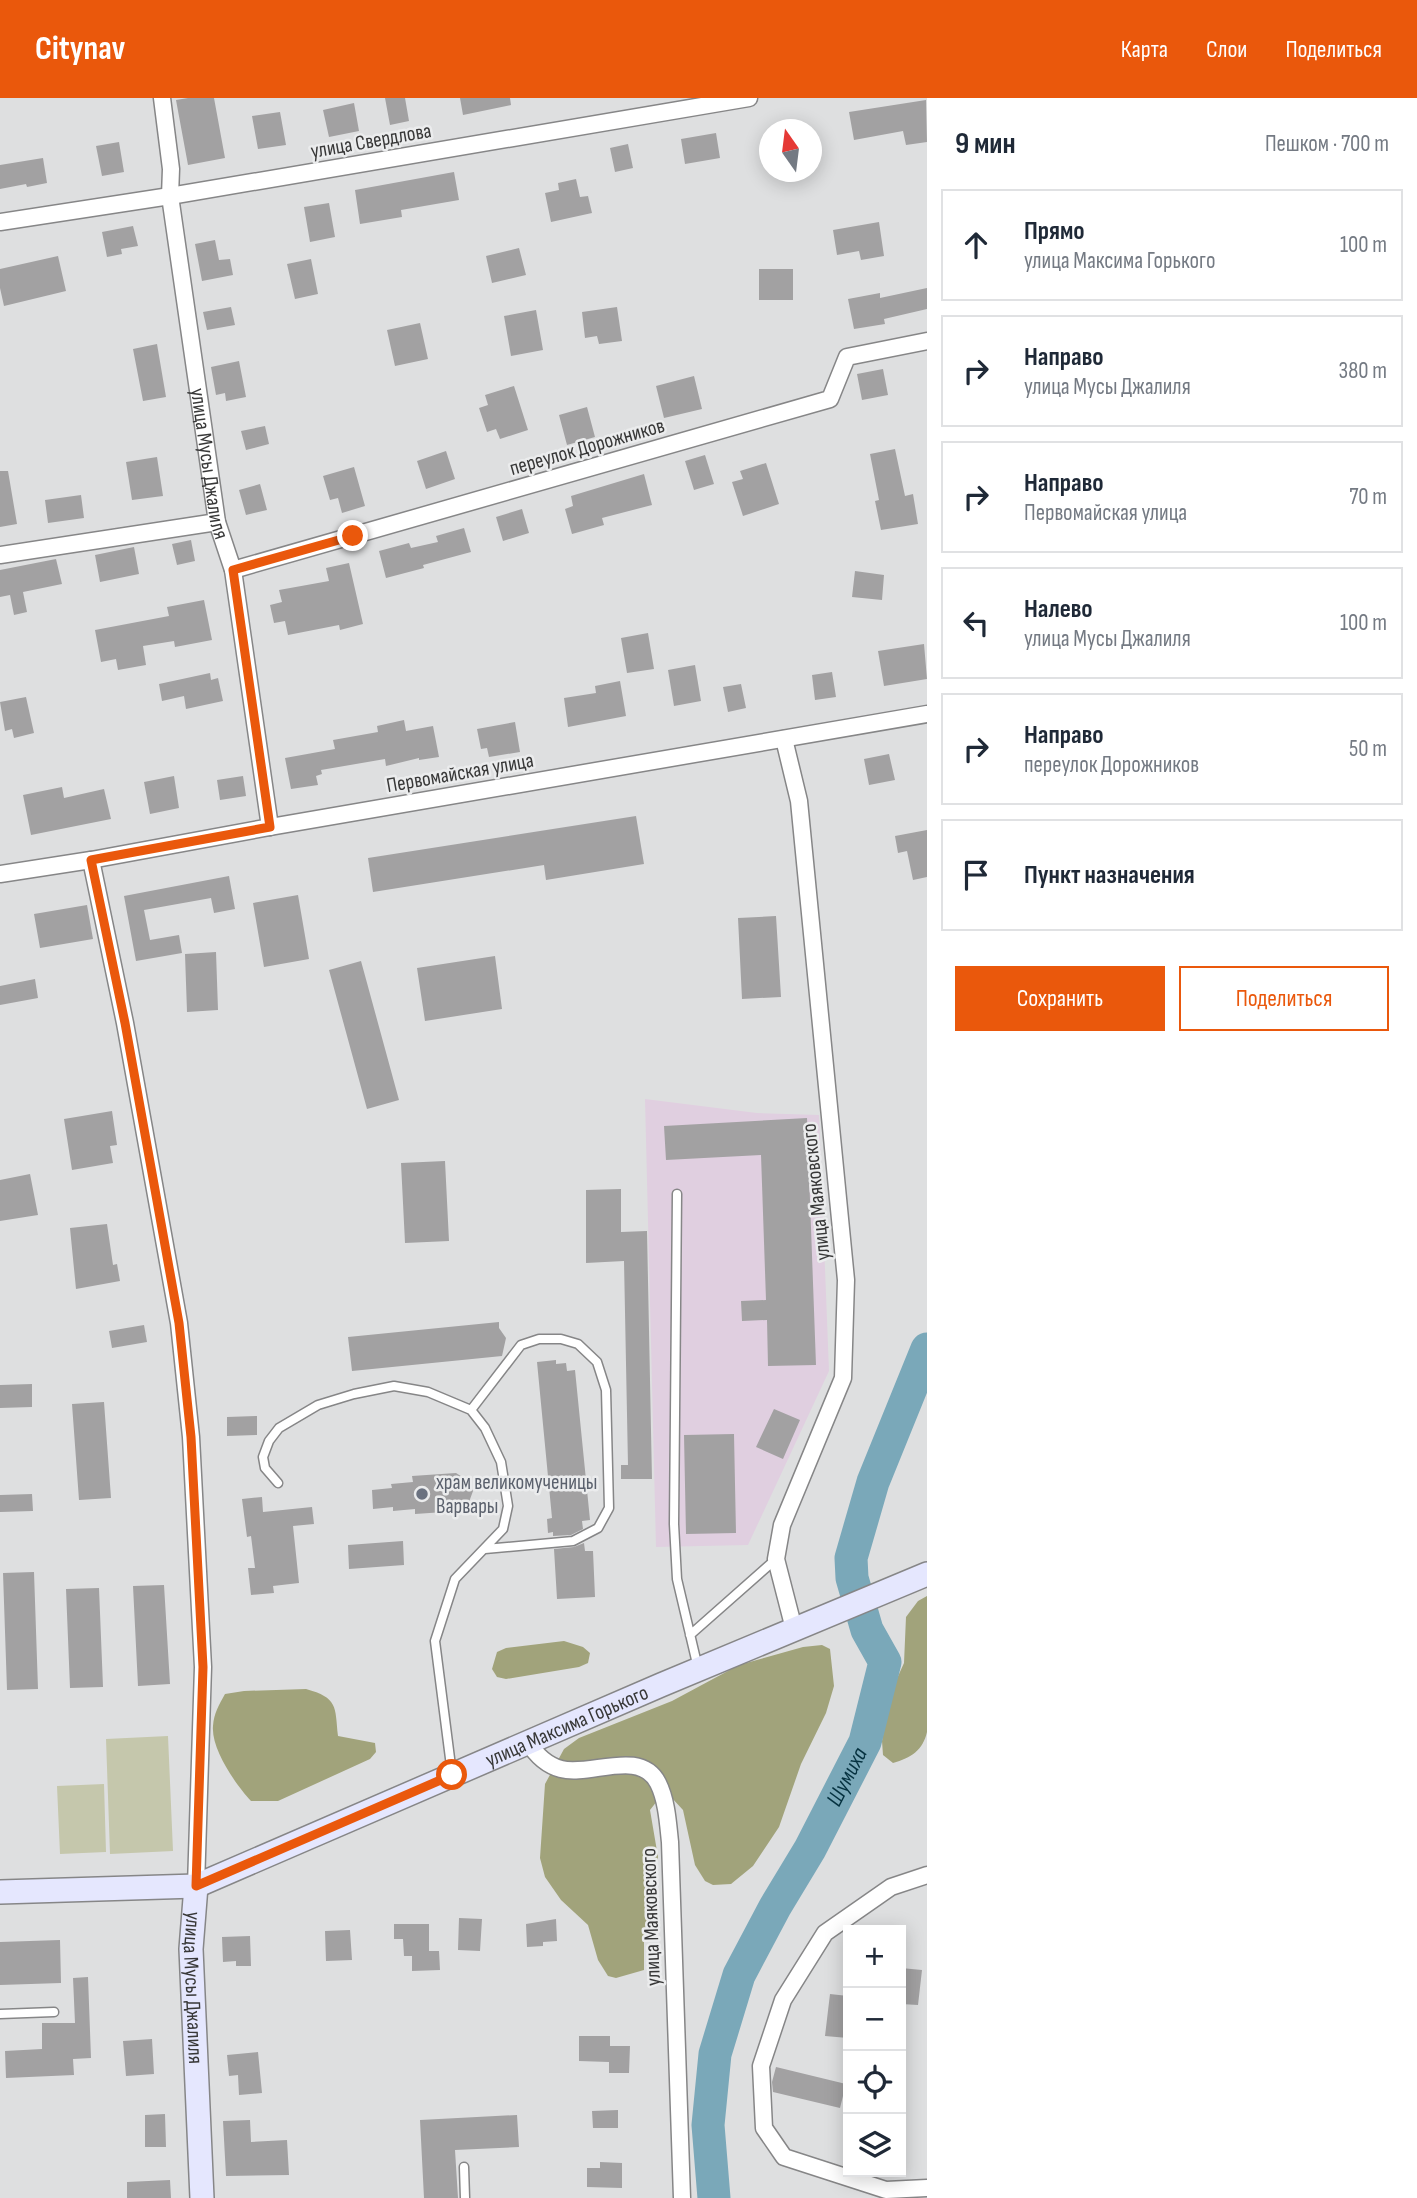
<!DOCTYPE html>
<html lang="ru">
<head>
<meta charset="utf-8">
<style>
  :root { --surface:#fff; --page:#f2f2f3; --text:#1f2937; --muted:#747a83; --line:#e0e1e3; --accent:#ea580c }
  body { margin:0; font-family:"Sofia Sans Condensed",sans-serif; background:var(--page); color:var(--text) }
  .controls { position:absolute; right:21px; bottom:21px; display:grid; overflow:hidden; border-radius:0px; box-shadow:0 4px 18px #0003 }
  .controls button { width:63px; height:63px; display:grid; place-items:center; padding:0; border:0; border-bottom:2px solid var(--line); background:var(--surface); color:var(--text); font:35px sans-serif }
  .compass { position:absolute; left:759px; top:21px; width:63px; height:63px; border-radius:50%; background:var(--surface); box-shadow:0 4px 18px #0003; rotate:346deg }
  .stop { position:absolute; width:21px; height:21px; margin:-16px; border:5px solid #ea580c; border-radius:50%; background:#fff }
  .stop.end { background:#ea580c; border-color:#fff; box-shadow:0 2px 7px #0008 }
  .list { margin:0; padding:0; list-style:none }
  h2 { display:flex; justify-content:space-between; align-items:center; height:91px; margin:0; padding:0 28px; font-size:30px }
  h2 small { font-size:23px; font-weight:400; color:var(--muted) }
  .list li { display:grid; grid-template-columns:46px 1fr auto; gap:21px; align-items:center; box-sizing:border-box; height:112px; margin:0 14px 14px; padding:0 14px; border:2px solid var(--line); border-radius:0px }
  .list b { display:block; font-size:26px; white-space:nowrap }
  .list p { margin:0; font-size:23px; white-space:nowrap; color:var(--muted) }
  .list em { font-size:23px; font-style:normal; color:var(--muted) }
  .actions { display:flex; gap:14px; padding:21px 28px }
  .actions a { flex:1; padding:16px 0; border:2px solid var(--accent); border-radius:0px; text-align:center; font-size:24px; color:var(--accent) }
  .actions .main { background:var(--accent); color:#fff }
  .icon { flex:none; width:38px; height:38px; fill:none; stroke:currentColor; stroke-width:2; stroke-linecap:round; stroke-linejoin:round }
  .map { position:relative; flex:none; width:927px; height:2100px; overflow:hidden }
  header { display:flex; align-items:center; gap:42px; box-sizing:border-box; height:98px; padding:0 35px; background:var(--accent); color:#fff }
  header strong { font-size:33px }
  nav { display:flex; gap:38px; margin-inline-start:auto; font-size:24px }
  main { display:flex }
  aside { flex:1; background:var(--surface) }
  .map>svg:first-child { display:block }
  .commercial { fill:#e0cfe0 }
  .green { fill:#c5c7ac }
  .forest { fill:#a1a37b }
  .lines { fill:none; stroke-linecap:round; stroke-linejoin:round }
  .river { stroke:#7aa8b9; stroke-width:33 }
  .building { fill:#a2a1a2 }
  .lane-casing { stroke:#868687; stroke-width:11 }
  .street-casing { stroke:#868687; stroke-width:19 }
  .secondary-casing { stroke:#868687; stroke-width:26 }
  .lane { stroke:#fff; stroke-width:8 }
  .street { stroke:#fff; stroke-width:16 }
  .secondary { stroke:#e5e7fe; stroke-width:23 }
  .route { stroke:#ea580c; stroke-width:9 }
  .worship-dot { fill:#6b7280; stroke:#ebeced; stroke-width:2.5 }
  .labels { text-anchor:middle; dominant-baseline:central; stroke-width:5; stroke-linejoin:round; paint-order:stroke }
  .street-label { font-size:21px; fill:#383838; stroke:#ebeced }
  .worship-label { font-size:21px; fill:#5b616d; stroke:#ebeced; text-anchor:start }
  .water-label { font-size:23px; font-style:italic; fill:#063240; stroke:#ebeced }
</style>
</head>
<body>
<header>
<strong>Citynav</strong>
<nav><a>Карта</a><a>Слои</a><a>Поделиться</a></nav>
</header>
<main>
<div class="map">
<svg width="927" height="2100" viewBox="0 0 927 2100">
  <rect width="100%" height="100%" fill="#dedfe0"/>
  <path class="commercial" d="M645,1001L757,1015L819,1017L829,1273L748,1447L656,1449Z"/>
  <path class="green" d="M168,1638L173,1753L110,1756L106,1641Z
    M104,1686L106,1754L60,1756L57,1688Z"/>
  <path class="forest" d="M927,1498V1634C923,1652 911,1660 893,1665L883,1657L882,1643L890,1596L904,1565L906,1519L918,1503Z
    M564,1543L583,1549L590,1555L588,1565L579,1569L506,1581L497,1579L492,1571L497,1554L506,1550Z
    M822,1547L830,1551L834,1588L826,1615L801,1666L779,1729L753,1768L731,1786L713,1787L705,1783L695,1767L683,1712L671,1699L661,1698L650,1712L658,1759L644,1843V1872L616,1880L608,1878L598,1862L588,1827L561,1802L545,1779L540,1760L545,1686L564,1651L579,1640L672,1603L739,1567L803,1549Z
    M306,1591C338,1600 335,1608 338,1638L375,1645L376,1654L370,1661L278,1703H251C236,1687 211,1651 213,1628C214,1615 219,1607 225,1596L244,1593Z"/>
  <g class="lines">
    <path class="river" id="s1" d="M714,2100L708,2027L715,1956L739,1877L775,1809L810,1751L865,1644L885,1564L867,1532L852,1480L851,1460L873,1384L927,1251"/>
  </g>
  <path class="building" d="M188,0H214L225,60L188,67L176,2Z
    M385,0H405L409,23L390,27Z
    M460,0H510L511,7L463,17Z
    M926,2L927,44L906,47L903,33L854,42L849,14Z
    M354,5L359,33L329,39L323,12Z
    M280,14L286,47L258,51L252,18Z
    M716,35L720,60L685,66L681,41Z
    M119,44L124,74L102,78L96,48Z
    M628,46L633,70L615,74L610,50Z
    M43,60L47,85L27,89L26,86L0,91V67Z
    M454,74L459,102L401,112L402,119L360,126L355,92Z
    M576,81L580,99L588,98L592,115L551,124L545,95L559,92L558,85Z
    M329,105L335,139L310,144L304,109Z
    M879,124L884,158L861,162L859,153L837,157L833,132Z
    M133,128L138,148L121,151L122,156L107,159L102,134Z
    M215,142L219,162L230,161L233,177L202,183L195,146Z
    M519,150L526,177L492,185L486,158Z
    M58,158L66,193L4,208L0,190V171Z
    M311,161L318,196L295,201L287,166Z
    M759,171H793V202H759Z
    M927,190V211L884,221L885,226L854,231L848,201L880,195V200Z
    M231,209L235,227L207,232L203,214Z
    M617,209L622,243L599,246L597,238L585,240L582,214Z
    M536,212L543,252L511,258L504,218Z
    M420,225L428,261L395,268L387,232Z
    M157,246L166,299L143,303L133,251Z
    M239,263L246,299L226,303L225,295L216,297L211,269Z
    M883,271L888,297L862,302L857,276Z
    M694,278L702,311L664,320L656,288Z
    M514,288L528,332L500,341L496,331L487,334L479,310L488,307L485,297Z
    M587,309L595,339L567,347L559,317Z
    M265,328L269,346L246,352L241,333Z
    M895,351L905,398L913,396L918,426L881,432L875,403L879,402L870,356Z
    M446,353L455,381L426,391L417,363Z
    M705,357L714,386L694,392L685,363Z
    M157,359L163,398L132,402L126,364Z
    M766,365L779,406L743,418L732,384L743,381L740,373Z
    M354,369L365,408L342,415L338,400L330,402L323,378Z
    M0,373H8L17,426L0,429Z
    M644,376L652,407L602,420L604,427L572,436L565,411L573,408L571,398Z
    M260,386L267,412L246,417L239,392Z
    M81,397L84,420L48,425L45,402Z
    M522,411L529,435L503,443L496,419Z
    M464,430L471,454L423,467L424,470L386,480L379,453L409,445L411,450L438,444L436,438Z
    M191,442L195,463L177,467L172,446Z
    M134,449L139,476L100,484L95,457Z
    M56,461L62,486L23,494L27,514L14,517L10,497L0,499V472Z
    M349,465L363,526L340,532L339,527L288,537L285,523L274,525L270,507L282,504L279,492L329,483L326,470Z
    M855,473L884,477L882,502L852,499Z
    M204,502L212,542L175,549L174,543L143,548L146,567L118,572L116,561L101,564L95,532L169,518L167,509Z
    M648,535L654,571L627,575L621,540Z
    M924,546L927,581L884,588L878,553Z
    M695,567L701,603L674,608L668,572Z
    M832,574L836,599L815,602L812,577Z
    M210,575L211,582L218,580L223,603L186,611L184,598L162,603L159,586Z
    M620,583L626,618L568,629L564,600L596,595L595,588Z
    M741,586L746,610L728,614L723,589Z
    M26,599L34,635L14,640L12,631L5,633L0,604Z
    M404,622L406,633L433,628L439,659L419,662V660L386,668L385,661L321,672L322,676L316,678L318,687L291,691L285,660L335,651L333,642L378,634L377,628Z
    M515,624L520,654L489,659L487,650L481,651L477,631Z
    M889,656L895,682L869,687L864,661Z
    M174,678L179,710L150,716L144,684Z
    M243,678L246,698L220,702L217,682Z
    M62,689L64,700L104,691L111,721L31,737L23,697Z
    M636,718L644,766L546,782L544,767L373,794L368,760Z
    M927,732V779L913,782L907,753L898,755L895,738Z
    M229,778L235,811L214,815L211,800L144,812L150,842L179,837L182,855L136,863L124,798Z
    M298,797L309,861L264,869L253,805Z
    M87,807L93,841L40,850L34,816Z
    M776,818L781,899L742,901L738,820Z
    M216,854L218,912L187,914L185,856Z
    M495,858L502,911L425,923L417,870Z
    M361,863L399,1002L367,1011L329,872Z
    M35,881L38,900L0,907V888Z
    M112,1013L117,1047L110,1048L113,1065L72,1072L64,1021Z
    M807,1020L816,1267L768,1268L767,1222L742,1223L741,1203L766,1202L761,1057L666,1062L664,1028Z
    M445,1063L449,1143L405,1145L401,1065Z
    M30,1076L38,1117L0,1123V1082Z
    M621,1091V1134L647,1133L652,1381H621V1367H628L624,1163L586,1165V1092Z
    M107,1126L113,1167L117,1166L120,1183L76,1191L70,1130Z
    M499,1224V1230L506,1240L502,1258L352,1273L348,1239Z
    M144,1227L147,1244L112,1250L109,1233Z
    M556,1262V1266L566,1265L567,1273L575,1272L590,1422L582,1423L583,1431L571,1437L553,1438V1434L548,1435L547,1421L552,1420L537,1264Z
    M32,1286V1309L0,1310V1287Z
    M104,1304L111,1400L79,1402L72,1306Z
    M774,1311L800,1322L783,1361L756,1349Z
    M257,1318V1337L227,1338V1319Z
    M734,1336L736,1435L686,1436L684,1337Z
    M456,1375L467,1382L473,1393L469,1404L459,1413L415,1416V1411L393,1413V1409L373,1411L372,1392L392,1390L391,1386L413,1384L412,1378Z
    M32,1396L33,1413L0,1414V1397Z
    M262,1399L263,1414L312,1409L314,1426L293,1428L299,1485L273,1488L274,1495L251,1497L248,1470H255L251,1438L247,1439L242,1401Z
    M403,1443L404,1467L349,1471L348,1447Z
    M584,1445L585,1453H593L595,1499L557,1501L554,1451L574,1449Z
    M34,1474L38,1591L7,1592L3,1475Z
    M164,1487L170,1586L138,1588L133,1488Z
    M99,1490L103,1589L70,1590L66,1491Z
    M459,1820L482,1821L480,1853L458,1852Z
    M556,1821L557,1843L543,1844V1848L527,1849L526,1826Z
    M394,1826H429V1853H439L440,1872L412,1873V1858H404L403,1841H394Z
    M350,1832L352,1862L326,1863L325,1833Z
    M250,1838L251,1868H236V1863L223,1864L222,1839Z
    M60,1842L61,1885L0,1887V1844Z
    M901,1870L922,1872L918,1907L901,1906Z
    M88,1879L91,1960L73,1961L74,1977L6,1980L5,1953L42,1951V1925H75L73,1880Z
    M830,1896L848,1898V1940L825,1938Z
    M579,1938H610V1948H630L629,1975H609V1964L579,1963Z
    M152,1941L154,1976L126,1978L123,1943Z
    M258,1954L262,1995L239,1997L238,1977L229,1978L227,1957Z
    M776,1969L846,1986L840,2010L773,1994L772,1984Z
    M618,2012V2030H593L592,2013Z
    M165,2016L166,2049H145V2017Z
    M517,2017L519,2049L455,2052L458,2100H424L420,2022Z
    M250,2022L251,2044L287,2042L289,2077L226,2078L223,2023Z
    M600,2064L622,2065V2090L587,2089V2070H600Z
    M170,2082L171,2100H127V2084Z"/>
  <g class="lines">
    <g class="lane-casing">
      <path id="lane" d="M677,1096L674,1426L677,1481L698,1570
        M471,1312L521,1247L539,1241H561L578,1246L597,1264L606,1292L609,1410L598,1430L573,1443L485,1451
        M278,1385L265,1370L263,1359L269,1343L279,1330L318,1307L354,1296L394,1288L428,1294L471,1312L485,1330L501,1364L508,1408L503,1431L455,1481L435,1543L452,1676
        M690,1537L776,1461
        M0,1916L54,1914
        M464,2069L465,2100"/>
    </g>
    <g class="street-casing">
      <g id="street">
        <path id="s2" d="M162,0L171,71L170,98L217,424L233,472L270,729"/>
        <path d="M0,124L170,98L749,0"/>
        <path d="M0,457L217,424"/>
        <path d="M233,472L830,301L847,259L927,243"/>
        <path d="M784,641L799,703L846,1182L843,1280L782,1427L776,1461L794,1531"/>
        <path d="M91,762L125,925L179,1225L191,1339L203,1569L196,1788"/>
        <path d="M0,776L91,762L270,729L927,616"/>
        <path d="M528,1644C536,1657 546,1667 561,1671C590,1679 640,1650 658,1685C667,1703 668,1726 670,1744L682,2100"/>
        <path d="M927,1777L891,1789L825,1835L783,1902L761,1968L764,2030L784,2059L886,2092L927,2090"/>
      </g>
    </g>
    <g class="secondary-casing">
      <g id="secondary">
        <path id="s3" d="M196,1788L191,1851L202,2100"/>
        <path id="s4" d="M0,1794L196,1788L661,1587L927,1476"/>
      </g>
    </g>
    <use href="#lane" class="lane"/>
    <use href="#street" class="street"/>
    <use href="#secondary" class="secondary"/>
  </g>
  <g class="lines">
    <path class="route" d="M353,438L233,472L270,729L91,762L125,925L179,1225L191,1339L203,1569L196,1788L452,1677"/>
  </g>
  <circle class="worship-dot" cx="422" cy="1396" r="7"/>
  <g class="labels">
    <g class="street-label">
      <text transform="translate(371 43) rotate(-10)">улица Свердлова</text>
      <text transform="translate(587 349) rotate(-16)">переулок Дорожников</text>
      <text stroke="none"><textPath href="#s2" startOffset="369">улица Мусы Джалиля</textPath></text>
      <text transform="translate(460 675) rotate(-10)">Первомайская улица</text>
      <text transform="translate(816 1094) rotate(-96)">улица Маяковского</text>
      <text stroke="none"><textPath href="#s4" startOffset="600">улица Максима Горького</textPath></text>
      <text transform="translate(651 1819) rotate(-92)">улица Маяковского</text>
      <text stroke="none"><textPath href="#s3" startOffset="102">улица Мусы Джалиля</textPath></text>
    </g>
    <g class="worship-label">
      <text x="436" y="1384">храм великомученицы<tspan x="436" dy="24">Варвары</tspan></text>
    </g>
    <g class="water-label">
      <text stroke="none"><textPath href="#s1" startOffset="453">Шумиха</textPath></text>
    </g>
  </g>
</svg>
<div class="controls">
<button>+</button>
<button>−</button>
<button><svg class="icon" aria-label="locate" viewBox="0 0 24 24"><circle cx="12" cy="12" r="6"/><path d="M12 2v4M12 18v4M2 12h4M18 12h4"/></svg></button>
<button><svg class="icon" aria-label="layers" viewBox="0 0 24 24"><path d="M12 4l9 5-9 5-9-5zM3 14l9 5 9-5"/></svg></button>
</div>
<svg class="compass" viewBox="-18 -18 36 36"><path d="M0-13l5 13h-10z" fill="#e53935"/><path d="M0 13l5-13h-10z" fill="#747a83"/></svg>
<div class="stop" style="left:452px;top:1677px"></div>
<div class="stop end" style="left:353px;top:438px"></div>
</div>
<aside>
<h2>9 мин<small>Пешком · 700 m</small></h2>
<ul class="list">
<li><svg class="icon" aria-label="ahead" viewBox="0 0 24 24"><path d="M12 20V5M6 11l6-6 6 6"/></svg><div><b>Прямо</b><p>улица Максима Горького</p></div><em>100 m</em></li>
<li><svg class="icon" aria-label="right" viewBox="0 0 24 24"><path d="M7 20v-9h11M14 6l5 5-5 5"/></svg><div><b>Направо</b><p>улица Мусы Джалиля</p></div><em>380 m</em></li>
<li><svg class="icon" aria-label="right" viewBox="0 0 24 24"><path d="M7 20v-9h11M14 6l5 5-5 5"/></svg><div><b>Направо</b><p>Первомайская улица</p></div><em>70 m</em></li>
<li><svg class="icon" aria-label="left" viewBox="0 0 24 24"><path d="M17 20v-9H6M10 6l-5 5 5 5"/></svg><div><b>Налево</b><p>улица Мусы Джалиля</p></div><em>100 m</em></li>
<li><svg class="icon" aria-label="right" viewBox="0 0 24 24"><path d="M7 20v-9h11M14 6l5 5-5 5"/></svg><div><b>Направо</b><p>переулок Дорожников</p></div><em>50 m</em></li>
<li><svg class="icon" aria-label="arrive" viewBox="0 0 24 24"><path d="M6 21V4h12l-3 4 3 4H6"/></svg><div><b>Пункт назначения</b></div></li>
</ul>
<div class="actions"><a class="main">Сохранить</a><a>Поделиться</a></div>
</aside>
</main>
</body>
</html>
